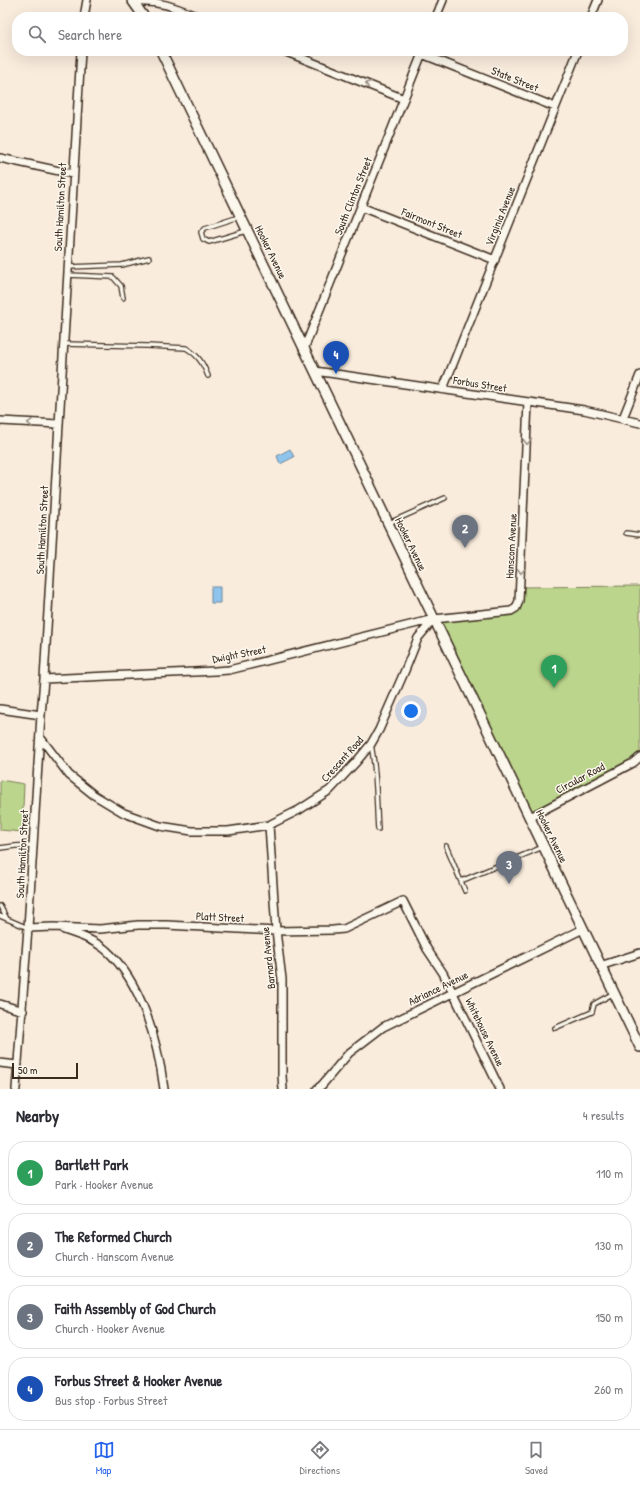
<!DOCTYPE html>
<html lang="en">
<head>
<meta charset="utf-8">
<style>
  :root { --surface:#fff; --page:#f2f2f3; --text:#2b2b33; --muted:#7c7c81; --line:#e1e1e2; --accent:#2563eb }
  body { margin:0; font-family:"Patrick Hand",sans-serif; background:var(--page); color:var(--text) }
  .scale { position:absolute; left:12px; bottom:10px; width:66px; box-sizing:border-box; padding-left:4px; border:2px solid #3b2a1e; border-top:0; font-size:11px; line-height:14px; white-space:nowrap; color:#3b2a1e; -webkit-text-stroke:3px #fbf7ec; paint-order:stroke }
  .you { position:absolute; left:411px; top:711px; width:14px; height:14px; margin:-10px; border:3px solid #fff; border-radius:50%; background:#1a73e8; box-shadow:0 0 0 6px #1a73e833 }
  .badge { display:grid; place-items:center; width:26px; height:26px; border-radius:50%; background:var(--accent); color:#fff; font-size:13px; font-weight:700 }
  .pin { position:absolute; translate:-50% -33px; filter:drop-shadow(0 1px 2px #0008) }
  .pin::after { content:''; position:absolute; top:21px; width:14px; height:12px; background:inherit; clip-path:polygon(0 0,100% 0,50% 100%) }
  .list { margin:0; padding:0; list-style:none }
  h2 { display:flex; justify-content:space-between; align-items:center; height:52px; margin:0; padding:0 16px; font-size:17px }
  h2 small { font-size:13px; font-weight:400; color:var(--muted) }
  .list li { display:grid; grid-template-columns:26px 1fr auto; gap:12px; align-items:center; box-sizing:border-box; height:64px; margin:0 8px 8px; padding:0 8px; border:1px solid var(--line); border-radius:16px }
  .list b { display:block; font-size:15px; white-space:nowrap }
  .list p { margin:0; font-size:13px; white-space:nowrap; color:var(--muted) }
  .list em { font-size:13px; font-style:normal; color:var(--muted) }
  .icon { flex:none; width:22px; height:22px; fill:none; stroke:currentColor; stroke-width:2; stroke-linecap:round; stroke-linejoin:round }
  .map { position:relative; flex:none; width:640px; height:1089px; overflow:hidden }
  .search { position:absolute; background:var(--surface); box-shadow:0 4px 16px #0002; left:12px; right:12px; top:12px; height:44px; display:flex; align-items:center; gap:10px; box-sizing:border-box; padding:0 14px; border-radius:16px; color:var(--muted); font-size:15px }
  .sheet { height:340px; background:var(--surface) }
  nav { display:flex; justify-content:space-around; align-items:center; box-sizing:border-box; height:56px; border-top:1px solid var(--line); background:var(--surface); font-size:11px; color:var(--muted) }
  nav a { display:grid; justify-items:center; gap:2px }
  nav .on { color:var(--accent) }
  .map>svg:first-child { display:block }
  .green { fill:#bbd58c; stroke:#7b8055 }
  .water { fill:#8fc4ed; stroke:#6d869a }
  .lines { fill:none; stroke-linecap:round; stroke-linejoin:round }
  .service-casing { stroke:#3b2a1e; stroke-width:6 }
  .minor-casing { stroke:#3b2a1e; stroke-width:10 }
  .tertiary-casing { stroke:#3b2a1e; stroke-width:12 }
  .service { stroke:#fbf7ec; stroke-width:3.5 }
  .minor { stroke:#fbf7ec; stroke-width:7 }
  .tertiary { stroke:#fbf7ec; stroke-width:9 }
  .oneway { stroke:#9b9085 }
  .labels { text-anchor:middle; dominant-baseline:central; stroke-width:3; stroke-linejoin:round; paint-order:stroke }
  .street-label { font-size:11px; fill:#3b2a1e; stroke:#fbf7ec }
</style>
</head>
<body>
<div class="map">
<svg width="640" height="1089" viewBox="0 0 640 1089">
  <rect width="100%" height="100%" fill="#f9ecdd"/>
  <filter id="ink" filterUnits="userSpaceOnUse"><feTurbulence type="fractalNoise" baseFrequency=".025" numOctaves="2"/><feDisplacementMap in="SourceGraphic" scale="8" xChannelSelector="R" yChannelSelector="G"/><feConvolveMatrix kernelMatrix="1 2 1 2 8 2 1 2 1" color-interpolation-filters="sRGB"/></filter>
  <g filter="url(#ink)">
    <path class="green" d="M640,586V756L530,817L434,619L516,608L520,587Z
      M0,780L24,784L22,832L0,830Z"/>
    <path class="water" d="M290,449L294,457L280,464L277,456Z
      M211,587H220V603H211Z"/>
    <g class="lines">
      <g class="service-casing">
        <path id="service" d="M239,217L205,228L201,232L203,239L209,242L246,231
          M68,267L122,265L149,258
          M68,275L113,277L121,286L123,298
          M64,344L147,346L186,348C198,355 203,363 208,376
          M389,523L445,498
          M626,533L640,535
          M371,745C377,772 376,801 378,829
          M446,846L465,891
          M0,848L15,846L33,845
          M461,881L543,847
          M0,906L7,919
          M0,916L28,928
          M555,1028L592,1012L594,1004L614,993"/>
      </g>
      <g class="minor-casing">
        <path id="minor" d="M134,2C159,0 177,8 199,17
          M84,17L87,0
          M436,17L443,0
          M591,17L598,0
          M284,51L404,99
          M422,54L555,107
          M0,158L73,174
          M361,207L495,260
          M304,349L423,51
          M315,371L584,410L640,423
          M443,389L578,51
          M623,418L640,375
          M0,421L59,424
          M44,679L215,671L229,670L434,619L511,611L516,608L519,601L528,403
          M0,709L41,715
          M40,737L69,775L94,795L124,813L160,826L192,831H228L269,825L299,810L330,790L357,761L371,744L379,730L406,668L418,638L434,619
          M530,817L633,763L640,757
          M269,825L276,931L282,979V1076L283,1089
          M28,928L53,927L100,929L138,925H167L276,931L333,930L344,929L403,901L427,949L443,973L453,993L500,1089
          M64,930C79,935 94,940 106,950C142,982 158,1043 164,1089
          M600,966L640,953
          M0,1004L23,1011
          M0,1063L17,1065
          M16,1089L28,928L41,715L44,679L81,51
          M317,1089L322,1085L349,1053L383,1027L583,929"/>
      </g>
      <g class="tertiary-casing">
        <path id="tertiary" d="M132,0L144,17
          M161,51L640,1047"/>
      </g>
      <use href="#service" class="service"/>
      <use href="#minor" class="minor"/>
      <use href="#tertiary" class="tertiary"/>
    </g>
    <defs><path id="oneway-chevron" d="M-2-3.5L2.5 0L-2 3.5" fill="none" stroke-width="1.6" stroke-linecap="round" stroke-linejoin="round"/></defs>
    <g class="oneway">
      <use href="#oneway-chevron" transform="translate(368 84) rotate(-158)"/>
      <use href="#oneway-chevron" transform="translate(30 423) rotate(-177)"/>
      <use href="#oneway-chevron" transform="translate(527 442) rotate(93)"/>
      <use href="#oneway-chevron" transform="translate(521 571) rotate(93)"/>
    </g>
  </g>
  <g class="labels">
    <g class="street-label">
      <text transform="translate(515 79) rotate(22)">State Street</text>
      <text transform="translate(353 196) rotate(-68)">South Clinton Street</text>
      <text transform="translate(60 207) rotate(-87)">South Hamilton Street</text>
      <text transform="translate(500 216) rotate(-68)">Virginia Avenue</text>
      <text transform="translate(432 223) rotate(22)">Fairmont Street</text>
      <text transform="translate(271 252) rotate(64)">Hooker Avenue</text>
      <text transform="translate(480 384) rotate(9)">Forbus Street</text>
      <text transform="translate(42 530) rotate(-87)">South Hamilton Street</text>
      <text transform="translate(411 544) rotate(64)">Hooker Avenue</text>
      <text transform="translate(511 546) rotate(-87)">Hanscom Avenue</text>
      <text transform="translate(239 654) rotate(-11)">Dwight Street</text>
      <text transform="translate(342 759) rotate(-48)">Crescent Road</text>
      <text transform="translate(580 778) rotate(-28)">Circular Road</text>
      <text transform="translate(552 836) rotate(64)">Hooker Avenue</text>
      <text transform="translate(22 854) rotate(-87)">South Hamilton Street</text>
      <text transform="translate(220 917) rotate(3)">Platt Street</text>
      <text transform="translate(268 958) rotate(-96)">Barnard Avenue</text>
      <text transform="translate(438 988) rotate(-26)">Adriance Avenue</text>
      <text transform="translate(485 1032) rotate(64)">Whitehouse Avenue</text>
    </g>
  </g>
</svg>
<div class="scale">50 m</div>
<div class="you"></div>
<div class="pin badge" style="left:554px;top:688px;background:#2e9e5b">1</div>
<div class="pin badge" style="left:465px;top:548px;background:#6b7280">2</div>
<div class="pin badge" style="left:509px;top:884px;background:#6b7280">3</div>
<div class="pin badge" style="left:336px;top:374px;background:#1a4fb4">4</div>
<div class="search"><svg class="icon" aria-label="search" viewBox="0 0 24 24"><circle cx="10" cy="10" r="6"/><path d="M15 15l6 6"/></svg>Search here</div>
</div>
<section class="sheet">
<h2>Nearby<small>4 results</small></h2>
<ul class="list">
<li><span class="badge" style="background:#2e9e5b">1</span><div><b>Bartlett Park</b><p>Park · Hooker Avenue</p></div><em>110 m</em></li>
<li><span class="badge" style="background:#6b7280">2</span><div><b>The Reformed Church</b><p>Church · Hanscom Avenue</p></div><em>130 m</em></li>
<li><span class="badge" style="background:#6b7280">3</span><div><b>Faith Assembly of God Church</b><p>Church · Hooker Avenue</p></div><em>150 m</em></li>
<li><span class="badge" style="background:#1a4fb4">4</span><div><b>Forbus Street &amp; Hooker Avenue</b><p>Bus stop · Forbus Street</p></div><em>260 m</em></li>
</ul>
</section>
<nav>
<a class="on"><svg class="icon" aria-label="map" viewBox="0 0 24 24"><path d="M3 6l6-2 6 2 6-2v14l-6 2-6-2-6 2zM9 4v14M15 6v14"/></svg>Map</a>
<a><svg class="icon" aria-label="directions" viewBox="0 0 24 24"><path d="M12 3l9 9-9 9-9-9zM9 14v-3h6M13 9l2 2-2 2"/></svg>Directions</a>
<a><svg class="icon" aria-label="saved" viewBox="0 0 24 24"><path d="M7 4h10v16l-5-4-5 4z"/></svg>Saved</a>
</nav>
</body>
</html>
